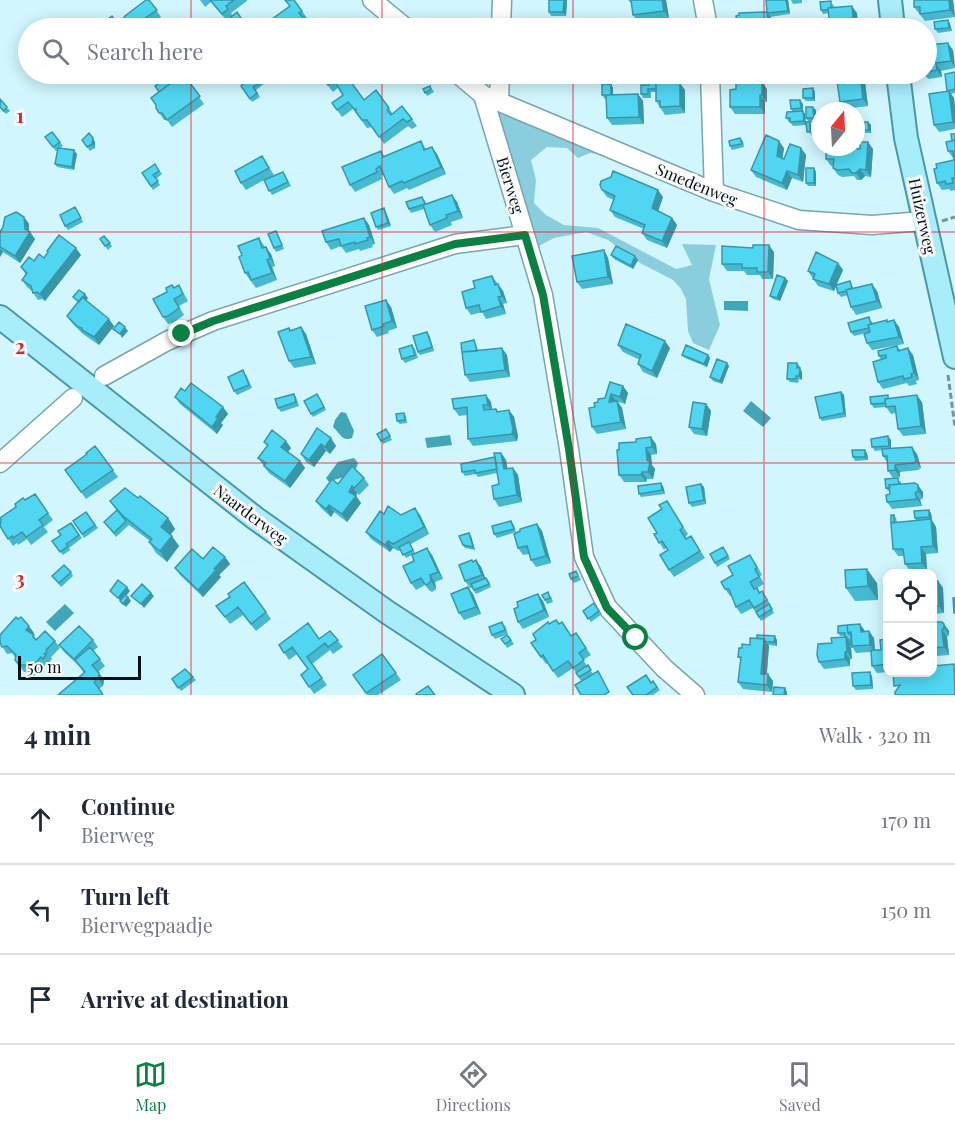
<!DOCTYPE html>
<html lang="en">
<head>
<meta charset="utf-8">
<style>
  :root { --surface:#fff; --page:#f6f6f7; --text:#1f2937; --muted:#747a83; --line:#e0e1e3; --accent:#0b8043 }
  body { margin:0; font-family:"Playfair Display",serif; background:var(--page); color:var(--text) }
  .controls { position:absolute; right:18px; bottom:18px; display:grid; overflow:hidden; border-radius:12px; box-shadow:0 3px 15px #0003 }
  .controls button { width:54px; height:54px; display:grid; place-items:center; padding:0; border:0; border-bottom:2px solid var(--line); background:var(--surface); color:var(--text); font:30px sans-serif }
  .compass { position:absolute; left:811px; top:102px; width:54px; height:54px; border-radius:50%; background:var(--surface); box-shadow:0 3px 15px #0003; rotate:18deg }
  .scale { position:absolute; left:18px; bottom:15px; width:123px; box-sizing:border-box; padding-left:6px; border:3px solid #031216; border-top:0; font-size:16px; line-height:21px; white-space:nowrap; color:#031216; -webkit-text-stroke:4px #fbfbfb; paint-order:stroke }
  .stop { position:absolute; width:18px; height:18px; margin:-14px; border:4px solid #0b8043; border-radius:50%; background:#fff }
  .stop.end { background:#0b8043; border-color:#fff; box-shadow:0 2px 6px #0008 }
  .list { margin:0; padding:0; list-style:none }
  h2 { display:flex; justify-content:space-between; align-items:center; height:78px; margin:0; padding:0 24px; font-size:26px }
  h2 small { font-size:20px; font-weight:400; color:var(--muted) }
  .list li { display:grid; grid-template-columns:39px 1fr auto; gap:18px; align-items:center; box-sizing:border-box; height:90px; padding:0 24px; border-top:2px solid var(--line) }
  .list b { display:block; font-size:22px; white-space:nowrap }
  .list p { margin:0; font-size:20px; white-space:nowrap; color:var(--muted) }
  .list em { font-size:20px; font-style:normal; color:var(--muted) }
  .icon { flex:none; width:33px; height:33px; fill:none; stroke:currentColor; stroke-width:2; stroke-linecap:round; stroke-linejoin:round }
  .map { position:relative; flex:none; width:955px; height:695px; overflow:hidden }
  .search { position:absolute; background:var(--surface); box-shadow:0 3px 15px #0003; left:18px; right:18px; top:18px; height:66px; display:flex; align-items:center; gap:15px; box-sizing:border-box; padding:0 21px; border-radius:33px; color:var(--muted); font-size:22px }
  .sheet { height:348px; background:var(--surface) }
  nav { display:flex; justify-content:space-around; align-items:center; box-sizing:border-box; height:84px; border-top:2px solid var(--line); background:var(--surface); font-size:16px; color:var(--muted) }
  nav a { display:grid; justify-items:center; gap:3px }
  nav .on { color:var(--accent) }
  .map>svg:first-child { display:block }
  .green { fill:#8acede }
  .water { fill:#42a6b9 }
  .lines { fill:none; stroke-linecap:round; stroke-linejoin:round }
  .minor-casing { stroke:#79a5ae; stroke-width:21 }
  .major-casing { stroke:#4997a8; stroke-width:26 }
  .path { stroke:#779298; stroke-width:3; stroke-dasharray:6 3; stroke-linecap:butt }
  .minor { stroke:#fff; stroke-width:18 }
  .major { stroke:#a9ecfa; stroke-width:22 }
  .wall { fill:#46b8cf }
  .shaded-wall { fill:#3996a9 }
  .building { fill:#51d6f1; stroke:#3996a9; stroke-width:1.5 }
  .route { stroke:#0b8043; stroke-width:8 }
  .grid { fill:none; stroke:#d62828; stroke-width:1.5; stroke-opacity:0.55 }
  .labels { text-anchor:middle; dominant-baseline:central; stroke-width:6; stroke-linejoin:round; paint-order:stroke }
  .street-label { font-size:16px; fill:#031216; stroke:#fbfbfb }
  .grid-label { font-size:20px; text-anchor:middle; font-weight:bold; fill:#d62828; stroke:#fbfbfb; stroke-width:6; stroke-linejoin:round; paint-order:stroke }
</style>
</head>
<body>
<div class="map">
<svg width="955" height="695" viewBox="0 0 955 695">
  <rect width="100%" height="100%" fill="#d1f6fe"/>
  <path class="green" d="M494,106L617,156L590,153L578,158L567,148L547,147L531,160L536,180L534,203L546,215L564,225L598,228L676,269L692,265L682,244L716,245L709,279L720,325L709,350L693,343L688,331L686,299L681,289L673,280L640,263L608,240L586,232L554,238L537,247L521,191L495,122Z"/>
  <path class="water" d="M724,301H748V311L724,310Z
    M751,401L771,418L763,427L743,411Z
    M341,412L346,413L354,431L352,438C342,442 340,433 333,427L335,420Z
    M450,435L452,445L427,448L425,438Z
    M354,458L358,463C355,477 340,477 329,482L326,478L338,462Z
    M65,604L74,613L55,631L46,622Z"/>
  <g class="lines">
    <g class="minor-casing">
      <path id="minor" d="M372,0L406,28
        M703,0L708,28
        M501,28L502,0
        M458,74L483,95L543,295L569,449L584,557L607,607L664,668L695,695
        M710,74L714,192
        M483,95L714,192L799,220L872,225L923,221
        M499,100L500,74
        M104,376L167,341L213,321L455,244L525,235
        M0,463L73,398"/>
    </g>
    <g class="major-casing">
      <path id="major" d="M890,0L893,28
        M898,74L906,138L955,357
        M0,317L255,518L387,612L513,695"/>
    </g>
    <path class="path" d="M942,221L955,217
      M948,375L955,427"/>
    <use href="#minor" class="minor"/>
    <use href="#major" class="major"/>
  </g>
  <path class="wall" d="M149,0L161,17L146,28H131L123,19Z
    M200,0H247V1L231,13L233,16L237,12L244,22L237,26L231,18L227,21L211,2L205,7Z
    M294,0L307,18L304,20L309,26L305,28H272Z
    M549,0H567L566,16H551L549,12Z
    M628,0H666L669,18L638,22L633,15L632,4Z
    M788,0L790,14L770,17L772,19L773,26L778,28L739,15L767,12Z
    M791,0H802V3L793,4Z
    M953,0L955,17L925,21L914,7Z
    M833,4L834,7L857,13L858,28H830L829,13L823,14L821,10Z
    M112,16L120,27L118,28H96Z
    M948,20L950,24L952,31L938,33L935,29Z
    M953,50L955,68L941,71L942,77L928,79L924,74H927V72Z
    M955,72V93L951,94L954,98L955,108V129L939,132L934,125Z
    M183,74L204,104L172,127L167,120H164L156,108L179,77Z
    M258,74L265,83L256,90L260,97L252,102L241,86Z
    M306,74H357L350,80L364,100L376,90L393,114L402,106L417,126L412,129L408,126L384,144L372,127L367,128L353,109L342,117L332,103L343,95L339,87L333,92L322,78L320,79L318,77L310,80Z
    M563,74V82H539L534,75Z
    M660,74V83L685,90V113L665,115L656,101V92H651V98H643L641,94L649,85Z
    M784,74H803L802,84H787L785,81Z
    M808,74H864L868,106L845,109L840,102L837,80H834L831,75H809Z
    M611,84L613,88V94H638L643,101L644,124L612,125L607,118V99H605L602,95Z
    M430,86L434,92L427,96L423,89Z
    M813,88L815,92V101H806L803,98Z
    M767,89V102H765V114H735L730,107Z
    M0,99L10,111L6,114L0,108Z
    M803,104V111L805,114L806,125L793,126L790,122H789L786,118L793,112L791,109Z
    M816,110V122H809L806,118Z
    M856,122H868L871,125V133H856Z
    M52,132L63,146L60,148L77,154L74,170L57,167L55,164L58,150L56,151L45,137Z
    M955,134V190L951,191L949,189L942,190L937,183L954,160V158H953L948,151Z
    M740,138L743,141L744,147L732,150L730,146Z
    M82,140L95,142V148L90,151Z
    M421,141L426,149L437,154L446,174L409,190L407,188L394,194L389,187L384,174L381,176L382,179L355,192L350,185L381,151L385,157Z
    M784,148L782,158L784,159L801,148L806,155L803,182L792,178L787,190L756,177L751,170Z
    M873,149L871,177L865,176L861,180H857L854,176L842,177L838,175L833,168V166H831L826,159Z
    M262,156L274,175L266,179L283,172L291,186L272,195L264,180L246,190L241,183Z
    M155,164L162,174L156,179L160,185L153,190L142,173Z
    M814,168L816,172V186H808L806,183Z
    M602,190L663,197L658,211L672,218L677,225L667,248L647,240L642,233L644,229L615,217L610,210L614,200L607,197Z
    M425,200L426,204L457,202L463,218L451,222L452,225L435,232L430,225L424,209L411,213L409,209Z
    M75,207L83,222L68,230L65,226Z
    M386,212L391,226L378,230L376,227Z
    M24,217L29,224V231L35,239L20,263L3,252L0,257V232Z
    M364,218L369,225L375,244L372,245L373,247L360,251L359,249L346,253L341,246L331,250L326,242Z
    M278,234L284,249L276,252L274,248Z
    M104,236L112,246L108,250L100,239Z
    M259,238L265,247L271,254L275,266L272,267L277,280L256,288L245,273L242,255Z
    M604,250L608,258L613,284L582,289L577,282Z
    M774,252L773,279H762L760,275H747L744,271H727L722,264Z
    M81,255L45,301L42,299L38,300L32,291L27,287L22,280L26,275L21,267L34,261L44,258Z
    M611,255L635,256L638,260L633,269L614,259Z
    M838,263L843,270L836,285L850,281L853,288L877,291L882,308L856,315L851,307L848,295L841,297L838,293L836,286L834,291L818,286L808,271Z
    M492,276L503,291L507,303L503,304L506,314L486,319L482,312L471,315L466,308L475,288Z
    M785,278L788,281L780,301L773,299L770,296Z
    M172,285L174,288L179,285L188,301L179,306L184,315L173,323L168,324L163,317Z
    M73,297L88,298L86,300L114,326L99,345L83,334L72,323L67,316L78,302Z
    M391,307L397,328L388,331L389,333L377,337L372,330Z
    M894,320L899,327L904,344L872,350L867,343L870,332L854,336L851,332L872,321L873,324Z
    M301,327L306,334L316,364L294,368L289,361V328L291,330Z
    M429,335L434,351L420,355L418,352Z
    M476,344L478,351L507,355L510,377L470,382L465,375Z
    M412,345L415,349L418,358L405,363L402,359Z
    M618,345L670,348L657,378L643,372L638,364L640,360L623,352Z
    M897,346L900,350L913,355L919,380L916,381L917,384L909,386L907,383L883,389L878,382L881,360L879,356Z
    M682,355H708L710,358L707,367L685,358Z
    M727,363L729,366L722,384L713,381L710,377Z
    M800,367V369L802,372V380L799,379L798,383L790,382L787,379Z
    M246,374L252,388L237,395L234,391Z
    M623,386L628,393L625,404L618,402L622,408L626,429L597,434L592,427L598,402Z
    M185,391L223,407L228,414L221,423L223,425L217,434L180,404L175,397Z
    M841,392L844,395L846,417L822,421L820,418Z
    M294,394L296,397L299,406L281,412L278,408Z
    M320,398L326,410L313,417L311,414Z
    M890,398L922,402L926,434L903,436L898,429L896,413L891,414L886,407L874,408L871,404Z
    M491,402L492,409H496L499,412L509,410L514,417L518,436L517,441L473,446L468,439L467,415L459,416L454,409Z
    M706,404L711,411L707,436L694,434L689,427Z
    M404,413L406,416L407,423L400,424L397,421Z
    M317,428L336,446L330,454L326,451L314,467L306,462L301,454Z
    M386,429L392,440L383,444L377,434Z
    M891,440V449L917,454L921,468L918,470L900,472V477L893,478L888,471L887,462L883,456L882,450L875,451L872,447Z
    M264,442L291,448L288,452L300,461L305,468L290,488L269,473L258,458L267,446Z
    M656,444L657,454L651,455L652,465L655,469L653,479H647L646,482H624L619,475L617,450Z
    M95,446L118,477L86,499L65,470L87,454Z
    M501,453L506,460L507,469L513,468L518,475L522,502L499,507L494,499L499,484L497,473L478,477L476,474L465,476L462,472L495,457Z
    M867,453L868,460L855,461L853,457Z
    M364,478L369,485L359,495L357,493L356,496L361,503L347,522L334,512L331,517L321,508L316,501L338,484Z
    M901,481V484L923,492V498L920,500L922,506L892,509L887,502L890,494V491H888L886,488Z
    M701,484L704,487L706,504L692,507L689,503Z
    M663,486L665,494L641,497L639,494Z
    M35,494L53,520L44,527L48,532L31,545L27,539L18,545L17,543L13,546L0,526L25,500Z
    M138,498L168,518L175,529L170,535L179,546L167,562L156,553L149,542L150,541L129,525L116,537L104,522L117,511L110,501Z
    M671,508L688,534L685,537L686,539L691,536L705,558L674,577L669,570L668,550L666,548L664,550L654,534L657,533Z
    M86,512L98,528L84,538L73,521Z
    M931,513L932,520L936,527L938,553L926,554L927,570L910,571L905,564L904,556H898L893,549L894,515L896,518L897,522L916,521L915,518Z
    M384,514L420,515L429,534L411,544L415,553L432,555L443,579L435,582L436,589L432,592L429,590L425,585L416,590L411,583L414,561L412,555L406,558L401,550L398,551L393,548L390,552L371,539L366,532Z
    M511,521L514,525L516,532L497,538L494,534Z
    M71,523L82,538L69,548L70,550L63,555L52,541L61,535Z
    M537,524L542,531L551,563L536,567L531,560L529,554L523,555L518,548Z
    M471,536L475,550L465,548L463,545Z
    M723,547L730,559L717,567L715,563Z
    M225,557L230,564L219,575L221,577L203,597L180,575L175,568L203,559Z
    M476,560L481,567L485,578H486L489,581L491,587L476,594L472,588H470L465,581L473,561Z
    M755,562L762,575L760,576L764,584L757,588L760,592L767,598L774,613L761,621L753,608L741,614L736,607L732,596H730L725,589Z
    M576,571L581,580L574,583L571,579Z
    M71,572L73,576L61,587L52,576Z
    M933,581H938L943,588L944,613L933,614Z
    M244,582L271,619L256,631L243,615L230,624L216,606L230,597Z
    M877,583L878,600L855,601L846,588Z
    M473,594L481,614L464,620L459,613Z
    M538,594L543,601L549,617L523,629L518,622V607Z
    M551,596L553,602L547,604L545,600Z
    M594,603L602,614L591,622L583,611Z
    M933,622H942L949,631V635L947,637L949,655L935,656L936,660H933Z
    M549,624H559L571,636L576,633L591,655L583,660L593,674L581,681L573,668L558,678L547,663L546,664L531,643L536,640Z
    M505,625L508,634L495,639L492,635Z
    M330,631L343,647L333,654L330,650L312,664L327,685L314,694L301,675L308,669L297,654L289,660L279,645L319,639Z
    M865,631L874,638L875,650H881L888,639V672L877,673L872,666L871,652L856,653L853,648H851L852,659H850V666L824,669L819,662L832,643L845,637V636H840L838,633Z
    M34,633L33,635L36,639L55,641L60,648L51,657L52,659L50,661L51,663L47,666L46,664L34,676L30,672H24L15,660V657L12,653L7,654L0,643Z
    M507,635L514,644L507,648L505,644Z
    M93,640L98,647L93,651L105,666L98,672L104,680L103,686L99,689L104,695H58L84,673L79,666L64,652L59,645Z
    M777,640V646L769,645L767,674L773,681L772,692L743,689L738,682L741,660L738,657L742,648L750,645Z
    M382,654L401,680L378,695H367L353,675Z
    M872,676L873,689L856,690L853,686Z
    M193,677L196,680L181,691L172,679Z
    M653,681L660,690L653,695H633Z"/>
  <path class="shaded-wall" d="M564,0H567L566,16L563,12Z
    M662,0H666L669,18L664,11Z
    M786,0H788L790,14L788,11Z
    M949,0H953L955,16L950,10Z
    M852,6L857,13L858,28H854Z
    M767,12L772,19L773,28L769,27Z
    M550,19L555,26V28H550Z
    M948,20L950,24L952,31L949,28Z
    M948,43L953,50L955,67L951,61Z
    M936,63L941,71L942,77L937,70Z
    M558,74H563V82L558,75Z
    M658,74H660V92L658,89Z
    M800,74H803L802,84L800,80Z
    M860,74H864L868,106L863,99Z
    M762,82L767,89V102L762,95Z
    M680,83L685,90V113L680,106Z
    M611,84L613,88V99L611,95Z
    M813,88L815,92V101L813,98Z
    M949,91L954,98L955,108V125L953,122Z
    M638,94L643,101L644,124L639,117Z
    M760,95L765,102V114L760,107Z
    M800,100L803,104V111L805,114L806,125L804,121L803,112L801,108Z
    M813,107L816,110V122L814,118Z
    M810,122L812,126V136L810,132Z
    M868,122L871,125V133L869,130Z
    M93,138L95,142V148L92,144Z
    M779,141L784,148L782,163L777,156Z
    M868,142L873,149L871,177L866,170Z
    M432,147L437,154L446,174L441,167Z
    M801,148L806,155L803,182L798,175Z
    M74,150L77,154L74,170L72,167Z
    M814,168L816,172V186L814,183Z
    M860,169L865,176L861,180L856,173Z
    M787,171L792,178L787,190L782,183Z
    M658,190L663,197L657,215L652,208Z
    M452,195L457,202L463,218L458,211Z
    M384,208L386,212L391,226L388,223Z
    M24,217L29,224V233L30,232L35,239L20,263L15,256L25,229Z
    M364,218L369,225L375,244L370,237Z
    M672,218L677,225L667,248L662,241Z
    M769,245L774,252L773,279L768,272Z
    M266,247L271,254L275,266L270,258Z
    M76,248L81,255L45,301L40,294Z
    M0,249L3,252L0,257Z
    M604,250L608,258L613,284L608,277Z
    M635,256L638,260L633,269L631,266Z
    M267,260L272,267L277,280L272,273Z
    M838,263L843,270L834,291L829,284Z
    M785,278L788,281L780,301L777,298Z
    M498,284L503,291L507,303L502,296Z
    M872,284L877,291L882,308L877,301Z
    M85,294L88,298L82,306L79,302Z
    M498,297L503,304L506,314L501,306Z
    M386,300L391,307L397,328L392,321Z
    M109,319L114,326L99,345L94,337Z
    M894,320L899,327L904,344L899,337Z
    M125,327L128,331L122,338L120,334Z
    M301,327L306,334L316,364L311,357Z
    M427,332L429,335L434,351L432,347Z
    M665,341L670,348L657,378L652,371Z
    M502,348L507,355L510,377L505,370Z
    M908,348L913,355L919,380L914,373Z
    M708,355L710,358L707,367L704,364Z
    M727,363L729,366L722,384L720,381Z
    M797,363L800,367V370V368L802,372V380L799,376L797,368Z
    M623,386L628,393L625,404L620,397Z
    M841,392L844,395L846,417L844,413Z
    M611,394L616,401L609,402Z
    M486,395L491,402L492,412L488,405Z
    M917,395L922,402L926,434L921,426Z
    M617,401L622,408L626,429L621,422Z
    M706,404L711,411L707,436L702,429Z
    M223,407L228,414L221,423L223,425L217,434L212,427L216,417Z
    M509,410L514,417L518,436L517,441L512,434Z
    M888,436L891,440V449L889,446Z
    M651,437L656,444L657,454L652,447Z
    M331,438L336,446L330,454L325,447Z
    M286,441L291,448L286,454L281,447Z
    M321,444L326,451L314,467L309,460Z
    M912,447L917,454L921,468L916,461Z
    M646,448L651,455L652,465L655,469L653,479L648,472Z
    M865,450L867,453L868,460L865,457Z
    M501,453L506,460L509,476L504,469Z
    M300,461L305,468L290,488L285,481Z
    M895,465L900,472V477L895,470Z
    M513,468L518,475L522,502L517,495Z
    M642,472L647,479L646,482L641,475Z
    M661,483L663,486L665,494L662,490Z
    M701,484L704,487L706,504L704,500Z
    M918,485L923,492V498L918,491Z
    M352,486L357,493L356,496L361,503L347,522L342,514L349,492Z
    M915,493L920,500L922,506L917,499Z
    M329,505L334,512L331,517L326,509Z
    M415,508L420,515L429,534L424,527Z
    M929,510L931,513L932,520L929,517Z
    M168,518L175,529L168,538L161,527Z
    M931,519L936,527L938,553L933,546Z
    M537,524L542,531L551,563L546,556Z
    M469,533L471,536L475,550L473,547Z
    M172,536L179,546L167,562L160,551Z
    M388,541L393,548L390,552L385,545Z
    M921,547L926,554L927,570L922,563Z
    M427,548L432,555L443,579L438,572Z
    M225,557L230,564L219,575L221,577L203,597L198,590L214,569Z
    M476,560L481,567L487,582L482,575Z
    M867,569L877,583L878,600L868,586Z
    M430,575L435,582L436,589L431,581Z
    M938,581L943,588L944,613L939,606Z
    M127,587L130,591L121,602L118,598Z
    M468,587L473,594L481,614L476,607Z
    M151,593L154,596L144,608L141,604Z
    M538,594L543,601L549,617L544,610Z
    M128,597L131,601L126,607L123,604Z
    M860,624L865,631L861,632Z
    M944,624L949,631V635L944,628Z
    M29,626L34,633L31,637L26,630Z
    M942,630L947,637L949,655L944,647Z
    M869,631L874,638L875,652L870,645Z
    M775,636L777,640V646L774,642Z
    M846,637L851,644L849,645L851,648L852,659L847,652Z
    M764,639L769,646L766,681L761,674Z
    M845,652L850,659V666L845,659Z
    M870,672L872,676L873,689L871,685Z
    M99,673L104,680L103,686L98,679Z
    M768,674L773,681L772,692L767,685Z
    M785,688L787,692V695H784Z"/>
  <path class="building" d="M146,0H149L157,10L141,21L144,26L140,28H132L123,19L125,16Z
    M210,0H234L226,6L228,9L222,14Z
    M285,0H294L302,11L299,13L304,19L291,28H273L268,22L290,6Z
    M549,0H564L563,12H549Z
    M631,0H662L664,11L633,15Z
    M766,0H786L788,11L767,13Z
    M914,0H949L950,10L920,14V7H914Z
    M831,1V8H828V10H821L820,2Z
    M852,6L854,28H830L828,8Z
    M237,12L241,18L235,23L231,17Z
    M767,12L769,27L776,26V28H738L736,16L739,15V13Z
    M112,16L117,24L111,28H96Z
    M534,19H550V28H534Z
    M948,20L949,28L935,29L934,22Z
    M948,43L951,61L936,63L937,70L927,72V45Z
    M955,72V89L947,91L945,74Z
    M172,74H176L179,77L159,92L155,86Z
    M183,74L200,96L167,120L162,113H159L156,108V105L151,98Z
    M257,74L263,80L253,87L257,93L250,99L241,86L250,76L253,77Z
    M319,74H345L364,100L376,90L389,108L387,110L391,115L402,106L412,119L407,122L403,119L379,137L367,120H362L356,112V109L355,110L348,102L337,110L332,103L343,95L334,80L328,85Z
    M534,74H558V75H534Z
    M649,74H658V83H656V89H648V94H641V85H649Z
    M784,74H800V80L785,81Z
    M833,74H860L863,99L840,102L836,74Z
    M762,82V95H760V107H730V90L736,89V83Z
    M656,83H680V106L660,107V101H656Z
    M602,84H611V95H602Z
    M430,86L431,89L425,93L423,89Z
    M813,88V98H803V89Z
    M949,91L953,122L934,125L929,94Z
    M638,94L639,117L607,118L606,95Z
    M0,99L7,107L4,111L0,107Z
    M790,100H800L801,108L791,109Z
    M806,107H813L814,118H806Z
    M830,110H845V111H830Z
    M803,111L804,121L790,122V118H786L787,112Z
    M806,122H810V132H807Z
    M856,122H868L869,130H856Z
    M52,132L60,142L53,147L45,137Z
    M89,133L93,138L92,144L87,147L82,140Z
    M951,134H955V140L952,141Z
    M766,135L779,141L777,156L784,159L790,144L801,148L798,175L787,171L782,183L751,170Z
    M740,138L742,144L730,146L729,141Z
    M955,140V178H952L953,183L946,184L945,181L937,183L934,169L937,168L936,164L954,160L953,151H948L946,142Z
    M421,141L424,150L432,147L441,167L404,183L402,181L389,187L380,166L376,169L377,172L350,185L342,167L381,151L383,157Z
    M860,142H868L866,170L860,169L856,173H852L849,169L837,170L833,168L834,159H826V147L860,149Z
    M58,148L74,150L72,167L55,164Z
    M262,156L269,168L241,183L235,171Z
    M155,164L159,171L153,175L158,181L151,186L142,173Z
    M806,168H814V183H806Z
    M613,171L658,190L652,208L672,218L662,241L642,233L645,225L610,210L615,196L602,190L600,185L601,181L611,177Z
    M283,172L288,182L269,191L264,180Z
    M452,195L458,211L446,215L447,218L430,225L423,205Z
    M422,197L425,204L409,209L406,202Z
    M75,207L81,218L65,226L60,215Z
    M384,208L388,223L376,227L371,213Z
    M16,212L24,217L25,229L30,232L15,256L0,247V232L3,227L5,217Z
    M364,218L370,237L367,238L368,240L355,244V242L341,246L339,239L326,242L322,231Z
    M276,231L282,245L274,248L268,234Z
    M59,235L76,248L40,294L37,292L33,293L31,286L22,280L27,273L21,267L29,257L34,261L39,254L44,258L48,252L47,251Z
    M104,236L110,243L105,246L100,239Z
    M259,238L262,248L266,247L270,258L267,260L272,273L251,280L248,272L245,273L239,257L242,255L238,246Z
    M753,245H769L768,272H757V268H742V264H722V246L753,248Z
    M616,246L635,256L631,266L611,255Z
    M604,250L608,277L577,282L572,256Z
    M816,252L838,263L829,284L813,279L815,274L808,271Z
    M777,275L785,278L777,298L770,296Z
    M492,276L495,285L498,284L502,296L498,297L501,306L481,312L479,305L466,308L462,292L475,288L473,281Z
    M850,281L852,288L846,290V291L838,293L836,285Z
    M872,284L877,301L851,307L846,290Z
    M172,285L174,288L179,285L183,294L174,299L179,308L168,316L163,317L153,299L167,292L166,288Z
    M79,290L85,294L79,302L73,297Z
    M82,297L109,319L94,337L82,330V328L78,327L67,316Z
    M386,300L392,321L383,324L384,326L372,330L365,306Z
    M869,317L871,324L868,325L869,328L851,332L848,323Z
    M887,320V322L894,320L899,337L867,343L864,334L870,332L868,325Z
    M119,322L125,327L120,334L113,329Z
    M626,324L665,341L652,371L638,364L641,355L618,345Z
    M301,327L311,357L289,361L278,332L289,328L290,331Z
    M427,332L432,347L418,352L413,336Z
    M474,340L477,351L462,352L461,343Z
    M412,345L415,355L402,359L399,349Z
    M686,345L708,355L704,364L682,355Z
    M897,346L898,351L908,348L914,373L911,374L912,377L904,379L903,376L878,382L873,362L886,358V355L879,356L878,351Z
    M502,348L505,370L465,375L462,352Z
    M717,359L727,363L720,381L710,377Z
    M788,363H797V368H800L799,376H796V379H787Z
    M243,370L249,385L234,391L228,377Z
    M610,382L623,386L620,397L611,394L609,402L617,401L621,422L592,427L589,408L595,407L594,403L598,402V399L605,398Z
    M191,383L223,407L216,417L218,418L212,427L175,397L181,388L185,391Z
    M841,392L844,413L820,418L815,397Z
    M294,394L296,402L278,408L275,399Z
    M317,394L324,407L311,414L304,401Z
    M486,395L488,405H483L484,410L496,409L497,412L509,410L513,429L512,434L468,439L467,407L454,409L452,399Z
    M888,395V399H885V403L871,404L870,397Z
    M917,395L921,426L898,429L895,406L886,407L885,399Z
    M693,402L706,404L702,429L689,427Z
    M404,413L405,420L397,421L396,414Z
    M317,428L331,438L325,447L321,444L309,460L301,454Z
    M386,429L390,436L381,441L377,434Z
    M272,430L286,441L281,447L300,461L285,481L264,466L266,463L258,458L268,445L264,442Z
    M888,436L889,446L872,447L871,439Z
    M651,437L652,447L646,448L647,460L650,462L648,472H642L641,475H619L617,450H619V443L636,442V439Z
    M95,446L113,470L81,492L65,470L87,454L86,453Z
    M912,447L916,461L913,463L895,465V470L888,471L887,456H883L882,449Z
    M852,450H865V457H853Z
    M494,453H501L504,469L513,468L517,495L494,499L492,486L499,484Z
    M495,457L497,469L475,473V470L462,472L461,464Z
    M352,466L364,478L354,488L352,486L349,492L356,496L342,514L329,505L326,509L316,501L332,479L338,484Z
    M898,478L899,484L889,485L890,487L886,488L885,479Z
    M661,483L662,490L639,494L638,486Z
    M915,483L918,485V491L915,493L917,499L887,502L886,495L890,494L889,485Z
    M701,484L704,500L689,503L686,487Z
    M125,488L138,498L140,496L168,518L161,527L172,536L160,551L149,542L152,539L122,515L110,501Z
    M35,494L48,513L39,520L43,525L26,537L22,532L13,538L12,536L8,539L0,526L1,520L0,518L16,507L15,504L23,498L25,500Z
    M667,501L683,527L680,530L686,539L691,536L700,551L669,570L660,555L668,550L662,541L659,543L654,534L657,533L648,518L662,509L659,505Z
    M388,506L401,515L415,508L424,527L393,544L388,541L385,545L366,532L380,511L384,514Z
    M117,510L126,521L114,533L104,522Z
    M929,510V517L915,518L914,511Z
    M86,512L95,525L82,534L73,521Z
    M891,515H894V522L891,523Z
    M931,519L933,546L921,547L922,563L905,564L903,549H893L891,523Z
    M511,521L514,529L494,534L492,526Z
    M71,523L79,535L66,544L68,546L60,552L52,541L61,535L58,531Z
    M537,524L546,556L531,560L527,546L518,548L514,534L520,531V529Z
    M469,533L473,547L463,545L459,536Z
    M409,542L413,550L403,555L399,547Z
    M213,547L225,557L214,569L216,570L198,590L175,568L192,549L203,559Z
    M723,547L728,556L715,563L710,554Z
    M427,548L438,572L430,575L431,581L427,585L424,583L421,578L411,583L403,566L414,561L412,555Z
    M750,555L757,568L755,569L759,577L750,582L754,589L757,588L759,593L762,591L767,600L754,608L749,600L736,607L729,589H725L721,582L733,575L728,566Z
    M472,560L473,562L476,560L482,575L465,581L459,565Z
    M64,565L71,572L59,583L52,576Z
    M867,569L868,586L846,588L845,570Z
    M576,571L578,576L571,579L569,574Z
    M486,578L489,584L474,590L471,584Z
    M118,580L127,587L118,598L110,591Z
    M933,581H938L939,606L933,607Z
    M244,582L266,612L251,624L238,607L225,617L216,606L230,597L228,594Z
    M142,584L151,593L141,604L131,596Z
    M468,587L476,607L459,613L451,594Z
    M548,592L550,598L545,600L542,595Z
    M538,594L544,610L518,622L514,609L518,607L517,602Z
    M125,595L128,597L123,604L120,601Z
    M953,598H955V613H954Z
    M594,603L599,611L588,619L583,611Z
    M769,604L772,609L759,617L756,612Z
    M888,612V623H885L884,613Z
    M16,617L18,619L21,617L29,626L26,630L34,635L33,637L36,640L45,631L55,641L46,650L47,652L44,654L46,655L43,659L41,657L29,669L25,665H19L15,660L16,655L7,646L2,647L0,643V635Z
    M556,620L559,624L562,622L571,636L576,633L586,648L579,653L584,660L573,668L568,661L553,671L543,655L541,657L531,643L536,640L533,634L548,622L549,624Z
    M502,622L505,630L492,635L489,627Z
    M933,622H942L944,624V628L942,630L944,647L933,648Z
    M308,623L319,639L330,631L338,640L328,647L325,643L307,657L322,678L309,687L301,675L308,669L292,647L284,653L279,645Z
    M860,624L861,632L869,631L870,645L852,646L851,632L848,633L847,625Z
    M847,625L848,633L851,636V644L849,645V640L846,637H845V633H838V626Z
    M79,626L93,640L74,659L59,645Z
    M507,635L511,640L505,644L501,639Z
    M757,635L775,636L774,642H766L764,639L757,638Z
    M846,637L847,652H845V659L819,662L817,655L818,644L832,643L831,638Z
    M750,638L764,639L761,674H768L767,685L738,682L741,657H738L739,648H742V644L750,645Z
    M888,639V664L872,666L871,650H881L880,640Z
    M90,647L100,659L92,665L99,673L98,679L94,682L102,693V695H58L85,672L75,660Z
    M382,654L396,673L366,693L353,675Z
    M954,664L955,695H895V692L900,685L894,686L893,672H933V666Z
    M588,665L591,670L579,677L576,673Z
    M185,669L193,677L178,688L172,679Z
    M598,671L609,692L604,695H581L575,685Z
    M870,672L871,685L853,686L852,673Z
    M646,675L651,683L653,681L657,687L646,695H633L627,687Z
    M428,686L435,695H417L416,694Z
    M774,687L785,688L784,695H773Z"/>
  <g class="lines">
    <path class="route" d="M182,334L213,321L455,244L525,235L543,295L569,449L584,557L607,608L636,638"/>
  </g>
  <path class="grid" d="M191,0V28M382,0V28M573,0V28M764,0V28M191,74V695M382,74V695M573,74V695M764,74V695M0,232H955M0,463H955"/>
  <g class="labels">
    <g class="street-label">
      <text transform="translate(697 184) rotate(22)">Smedenweg</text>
      <text transform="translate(511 185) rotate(73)">Bierweg</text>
      <text transform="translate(923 216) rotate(78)">Huizerweg</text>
      <text transform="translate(251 514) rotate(37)">Naarderweg</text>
    </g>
  </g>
  <g class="grid-label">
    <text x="20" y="123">1</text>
    <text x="20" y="354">2</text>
    <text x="20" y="586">3</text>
  </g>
</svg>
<div class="controls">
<button><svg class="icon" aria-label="locate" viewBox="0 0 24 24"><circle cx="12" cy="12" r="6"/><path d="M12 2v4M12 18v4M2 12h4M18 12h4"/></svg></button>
<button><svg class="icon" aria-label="layers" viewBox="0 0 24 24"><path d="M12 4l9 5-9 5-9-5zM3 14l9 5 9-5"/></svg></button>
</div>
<svg class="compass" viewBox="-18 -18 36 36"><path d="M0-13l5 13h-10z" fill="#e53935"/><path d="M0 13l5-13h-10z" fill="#747a83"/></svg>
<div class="scale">50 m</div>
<div class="stop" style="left:636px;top:638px"></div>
<div class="stop end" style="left:182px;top:334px"></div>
<div class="search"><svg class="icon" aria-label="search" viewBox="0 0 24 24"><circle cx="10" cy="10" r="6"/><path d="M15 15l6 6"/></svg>Search here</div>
</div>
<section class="sheet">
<h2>4 min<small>Walk · 320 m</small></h2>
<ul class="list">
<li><svg class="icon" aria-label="ahead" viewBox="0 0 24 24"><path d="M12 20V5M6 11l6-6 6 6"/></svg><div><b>Continue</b><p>Bierweg</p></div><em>170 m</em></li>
<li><svg class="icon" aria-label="left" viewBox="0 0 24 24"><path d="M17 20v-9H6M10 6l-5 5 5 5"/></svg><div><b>Turn left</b><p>Bierwegpaadje</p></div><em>150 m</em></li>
<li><svg class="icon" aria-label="arrive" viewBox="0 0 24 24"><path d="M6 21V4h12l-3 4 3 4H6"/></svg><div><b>Arrive at destination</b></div></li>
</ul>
</section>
<nav>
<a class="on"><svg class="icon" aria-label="map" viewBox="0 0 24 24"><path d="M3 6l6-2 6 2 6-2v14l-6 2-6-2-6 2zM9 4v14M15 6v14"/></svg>Map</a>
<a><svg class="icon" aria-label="directions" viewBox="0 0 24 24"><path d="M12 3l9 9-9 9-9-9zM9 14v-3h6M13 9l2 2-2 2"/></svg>Directions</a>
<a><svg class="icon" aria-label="saved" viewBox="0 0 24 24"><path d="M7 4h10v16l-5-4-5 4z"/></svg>Saved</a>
</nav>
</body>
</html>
